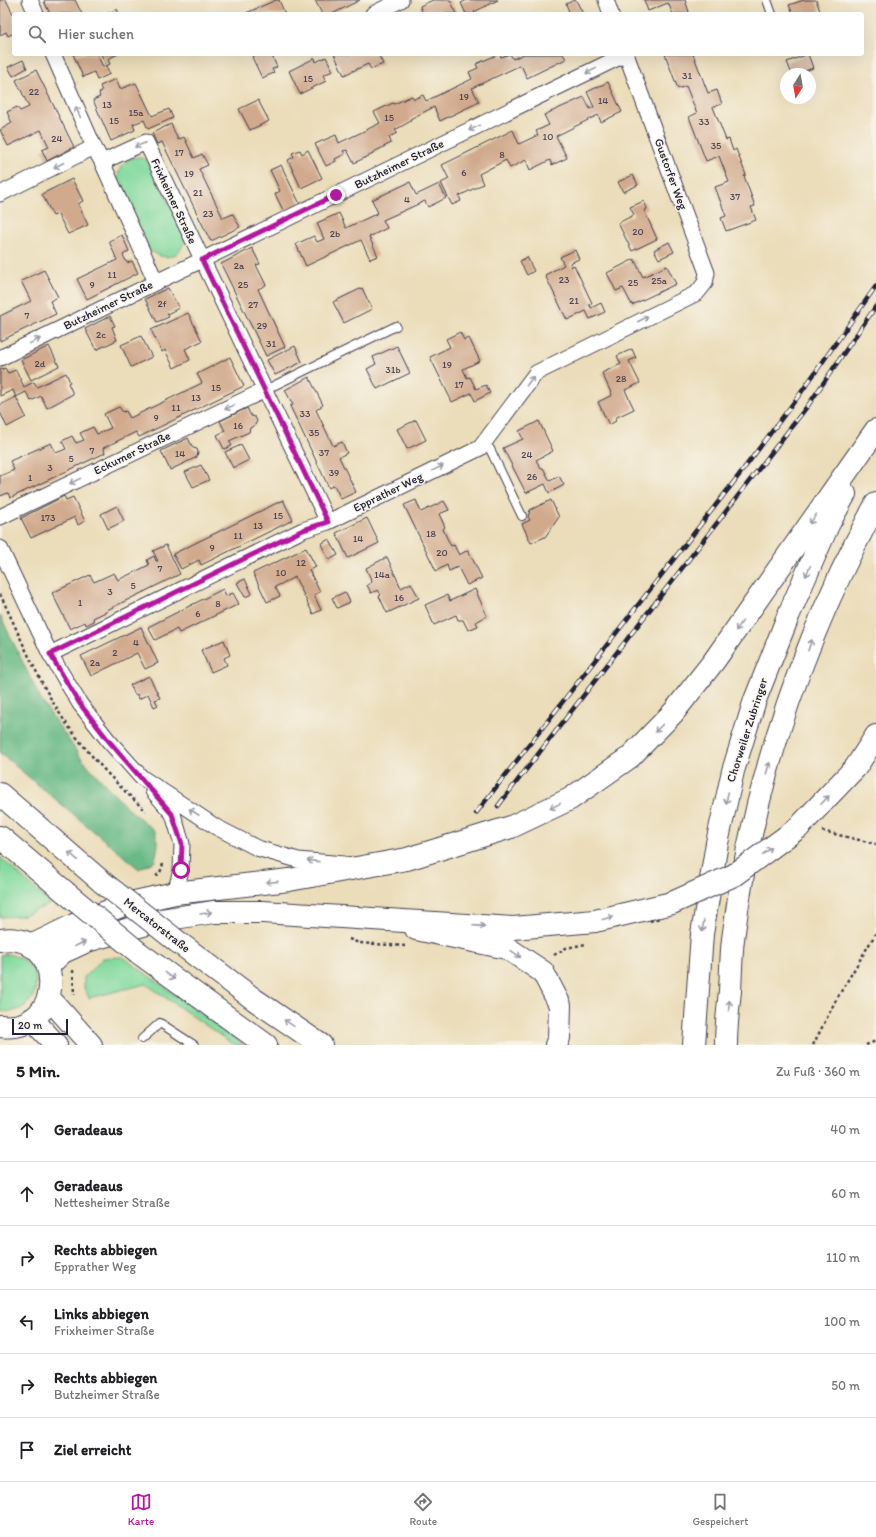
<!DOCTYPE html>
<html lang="de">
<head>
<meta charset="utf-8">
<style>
  :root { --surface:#fff; --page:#f6f6f6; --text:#202124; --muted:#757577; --line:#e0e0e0; --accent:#b5179e }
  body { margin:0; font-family:Itim,sans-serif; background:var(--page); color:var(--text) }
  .compass { position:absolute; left:780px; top:68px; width:36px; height:36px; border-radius:50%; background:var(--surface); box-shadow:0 4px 16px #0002; rotate:191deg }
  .scale { position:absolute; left:12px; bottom:10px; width:56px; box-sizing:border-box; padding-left:4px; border:2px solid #22223b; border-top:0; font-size:11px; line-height:14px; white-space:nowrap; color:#22223b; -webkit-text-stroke:3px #f7f3e8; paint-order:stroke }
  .stop { position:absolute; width:12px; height:12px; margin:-9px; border:3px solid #b5179e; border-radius:50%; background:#fff }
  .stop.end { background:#b5179e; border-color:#fff; box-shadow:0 1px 4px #0008 }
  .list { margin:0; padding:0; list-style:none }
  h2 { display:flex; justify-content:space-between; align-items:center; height:52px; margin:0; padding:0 16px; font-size:17px }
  h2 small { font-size:13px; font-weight:400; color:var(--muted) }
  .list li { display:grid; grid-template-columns:26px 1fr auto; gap:12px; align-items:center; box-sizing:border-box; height:64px; padding:0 16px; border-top:1px solid var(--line) }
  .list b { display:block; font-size:15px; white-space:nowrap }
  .list p { margin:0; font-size:13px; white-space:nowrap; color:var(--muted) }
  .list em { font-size:13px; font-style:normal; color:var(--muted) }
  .icon { flex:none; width:22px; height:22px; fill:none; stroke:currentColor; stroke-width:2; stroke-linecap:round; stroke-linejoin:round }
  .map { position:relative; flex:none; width:876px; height:1045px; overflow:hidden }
  .search { position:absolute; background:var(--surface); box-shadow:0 4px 16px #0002; left:12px; right:12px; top:12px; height:44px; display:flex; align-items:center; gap:10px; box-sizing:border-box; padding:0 14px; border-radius:4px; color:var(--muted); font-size:15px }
  .sheet { height:436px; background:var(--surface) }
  nav { display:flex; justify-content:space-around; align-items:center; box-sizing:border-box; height:56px; border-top:1px solid var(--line); background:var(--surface); font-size:11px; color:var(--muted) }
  nav a { display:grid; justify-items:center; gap:2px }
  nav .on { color:var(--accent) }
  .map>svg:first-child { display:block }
  .green { fill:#82da9e; stroke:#527e6c }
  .forest { fill:#69ba85; stroke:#466e60 }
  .building { fill:#d1aa8d }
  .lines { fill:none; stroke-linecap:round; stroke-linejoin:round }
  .lane-casing { stroke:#403e4e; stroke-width:10 }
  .street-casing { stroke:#403e4e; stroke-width:17 }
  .secondary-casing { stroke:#403e4e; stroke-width:24 }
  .highway-casing { stroke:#403e4e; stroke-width:24 }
  .path { stroke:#403e4e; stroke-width:2.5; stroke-dasharray:3 3; stroke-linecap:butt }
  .lane { stroke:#fff; stroke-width:8 }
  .street { stroke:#fff; stroke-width:15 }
  .secondary { stroke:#fff; stroke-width:22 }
  .highway { stroke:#fff; stroke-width:22 }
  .rail-casing { stroke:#22223b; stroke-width:4.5 }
  .rail { stroke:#f7f3e8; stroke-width:3; stroke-dasharray:9; stroke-linecap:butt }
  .secondary-bridge-casing { stroke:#403e4e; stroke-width:24; stroke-linecap:butt }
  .highway-bridge-casing { stroke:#403e4e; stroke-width:24; stroke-linecap:butt }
  .path-bridge { stroke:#403e4e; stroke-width:2.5; stroke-dasharray:3 3; stroke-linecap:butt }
  .secondary-bridge { stroke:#fff; stroke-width:22 }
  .highway-bridge { stroke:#fff; stroke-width:22 }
  .oneway { stroke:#9c9ca7 }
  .route { stroke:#b5179e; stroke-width:5 }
  .labels { text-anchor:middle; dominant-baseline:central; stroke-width:3; stroke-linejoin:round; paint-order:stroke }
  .number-label { font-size:10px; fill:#4e4450 }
  .street-label { font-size:12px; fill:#22223b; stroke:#f7f3e8 }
</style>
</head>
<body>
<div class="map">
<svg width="876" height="1045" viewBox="0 0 876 1045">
  <rect width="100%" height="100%" fill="#f7f3e8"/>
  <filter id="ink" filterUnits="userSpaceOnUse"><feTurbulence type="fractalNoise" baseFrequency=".025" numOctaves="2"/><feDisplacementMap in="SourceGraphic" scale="8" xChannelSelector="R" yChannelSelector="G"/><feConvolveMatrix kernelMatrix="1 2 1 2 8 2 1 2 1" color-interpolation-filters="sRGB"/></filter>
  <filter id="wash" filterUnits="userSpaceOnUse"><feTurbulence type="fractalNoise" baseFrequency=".012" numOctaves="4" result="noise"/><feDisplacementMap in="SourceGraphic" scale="16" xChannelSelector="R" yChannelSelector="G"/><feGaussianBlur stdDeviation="0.9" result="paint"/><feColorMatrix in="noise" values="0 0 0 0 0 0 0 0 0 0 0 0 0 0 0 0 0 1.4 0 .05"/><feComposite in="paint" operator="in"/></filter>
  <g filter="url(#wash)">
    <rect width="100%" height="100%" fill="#ebddb9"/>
    <path class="green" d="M139,157L146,160L152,166L185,238C181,259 163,262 149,249L118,180C118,166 125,158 139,157Z
      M0,857L51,904L21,916L0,917Z
      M6,954C53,961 40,1018 0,1011V955Z
      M123,957L244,1045H234L146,984L89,998L84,988V977L103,958Z"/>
    <path class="forest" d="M0,615L41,700L82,759L125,806L155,831L158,845L155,861L139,869L0,753Z"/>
    <g id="blocks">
      <path class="building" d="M0,0H6L14,16V33L8,36L6,32L0,35Z
        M45,0H75L82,14H50L44,1Z
        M276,0H279L285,14H244Z
        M315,0H360L332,14H322Z
        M433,0H450L457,14H423L420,6Z
        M467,0H498L474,12L476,14H466L461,3Z
        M574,0H576L583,14H570L566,4Z
        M644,0H685L689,12L685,14H673L668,3L648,11Z
        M804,0H816L821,14H793L789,5Z
        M117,9L119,14H106Z
        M73,54H97L103,67L106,66L110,74L97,80L94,72L83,77Z
        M101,54H118L108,59L110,64L106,66Z
        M259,54H271L277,67L272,69L274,73L262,78L252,57Z
        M334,54H378L383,64L371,69L368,64L344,75Z
        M499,54L501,57L510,54L513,59L524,54H563L566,59L527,78L521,65L472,88L479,102L440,121L434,107L410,119L411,121L395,130L397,133L389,137L391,143L372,153L373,154L354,163L347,150L343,151L345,154L335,159L336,161L326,166L315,144L336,135L339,143L362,132L380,123L374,112L393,103L394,104L412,96L414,99L423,95L426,101L472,79L469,72L478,68L476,64Z
        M665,54H693L708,93L717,90L722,104L713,107L726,140L729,139L733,151L736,149L746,175L744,176L755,206L751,207L756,220L726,231L721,218L726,216L715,187L729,182L719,156L706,161L689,117L697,113L686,86L678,89Z
        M808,54L813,68L797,74H792L787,62Z
        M326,57L333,71L323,75L326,81L300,94L289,71L315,58L316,62Z
        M23,60L27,68L13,76L8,67Z
        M36,70L74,147L47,161L42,150L49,147L41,130L8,146L0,130L12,123L7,112L17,107L20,111L29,107L16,80Z
        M116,79L120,89L136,83L152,116L169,109L173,118L148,129L144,120L133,124L135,130L111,141L93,100L100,97L99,93L102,91L100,86Z
        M608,82L622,112L601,122L598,115L556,136L567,158L552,165L550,160L530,170L526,160L510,168L506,160L479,174L483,184L459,196L461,201L452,205L441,183L449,179L442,165L513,130L519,144L538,135L536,131L549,125L544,115L584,97L590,109L594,107L587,92Z
        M258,100L269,121L250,130L239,109Z
        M171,124L178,140L184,137L194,158L202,154L208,165L199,169L223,218L233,214L240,227L211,241L210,240L162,142L157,144L152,133Z
        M300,150L302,154L308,150L322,178L301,188L288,160L294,157L292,153Z
        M281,165L300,204L284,212L275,194L280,191L270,170Z
        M633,175L638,185L623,192L618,182Z
        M72,179L83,201L78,204L88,225L68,234L58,214L53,216L42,194Z
        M410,182L416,195L439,184L446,198L428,207L425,201L383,220L387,228L369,237L378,256L370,259L361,240L306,266L296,244L314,236L317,242L324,239L317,223L339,213L346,228L378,213L372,200Z
        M644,201L647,209L644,210L657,239L632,251L618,223L634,215L630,207Z
        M122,235L129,251L123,255L127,263L132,261L138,273L87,299L77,279L117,260L109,241Z
        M669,242L674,252L659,259L654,250Z
        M252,248L260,264L256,265L266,285L258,289L285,347L266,356L221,264Z
        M575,250L579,259L570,263L571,267L574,265L592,303L589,304L591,308L601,303L605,312L590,319L586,311L567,320L545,275L564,265L560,257Z
        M527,257L534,271L527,275L520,261Z
        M634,259L643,277L667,266L676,284L632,305L623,288L616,291L607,273Z
        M44,270L58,297L50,301L56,314L0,341V316L31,301L21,281Z
        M168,288L179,308L167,314L169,317L157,322L145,299Z
        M362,288L372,309L344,323L333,302Z
        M188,313L202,341L185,349L190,360L174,368L165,350L162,352L151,330Z
        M110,316L115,326L112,327L117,340L96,350L85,329Z
        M460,332L464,340L469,338L480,361L463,369L467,378L470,377L476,389L486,385L490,393L475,401L471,393L452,402L430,357L450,347L446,339Z
        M141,336L152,357L131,367L121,345Z
        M49,346L59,366L31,380L21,360Z
        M295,346L302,362L275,375L267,360Z
        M397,346L410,373L377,389L367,369L376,364L373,357Z
        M632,349L636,358L629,361L640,383L625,390L634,409L615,418L616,421L609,425L598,402L612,395L602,373L621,364L617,356Z
        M230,357L244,386L139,437L136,432L103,448L105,453L10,498L8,493L0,496V476L14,470L10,461L51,443L56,453L66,449L62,441L72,436L76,443L84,440L80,433L93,427L97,434L111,428L104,414L119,407L123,412L126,411L130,418L202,383L197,374Z
        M5,368L8,373L16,370L24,387L34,382L37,387L66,373L70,382L68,383L73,394L47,408L41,396L31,401L26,392L16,397L13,390L0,396V370Z
        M309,377L323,405L316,410L329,437L333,446L342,442L347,453L339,457L356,492L341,499L334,485L329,488L290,406L293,405L285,390Z
        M16,397L26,417L7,427L0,412V405Z
        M247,408L251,416L255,417L257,421L255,425L250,428L249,432L229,441L232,446L224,449L217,435L225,431L220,421Z
        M416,420L426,440L407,449L397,429Z
        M539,421L553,451L536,460L541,469L543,468L550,481L559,476L564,485L549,493L545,484L526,493L503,448L523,439L519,431Z
        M188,438L193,448L197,449L198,452L197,457L170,470L161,451Z
        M241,445L249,460L233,468L225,452Z
        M201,465L209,480L193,487L185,472Z
        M64,496L66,500L73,497L85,521L78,525L75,517L31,538L21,518Z
        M283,500L293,520L201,565L199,560L181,569L173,554Z
        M416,500L421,512L444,501L449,510L439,514L445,527L443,529L447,538L451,546L454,545L459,555L468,550L482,578L467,585L458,567L449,571L447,565L436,571L404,505Z
        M551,500L559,517L545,537L531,543L522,524L530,520L528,517L530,510Z
        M117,506L124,521L108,529L101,514Z
        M367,518L379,543L348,558L336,533Z
        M329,539L338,555L329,560L321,544Z
        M166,545L180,574L107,610L108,611L93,618L94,621L86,625L85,622L70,629L52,593L90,575L94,582L114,573L118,580L149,565L147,560L154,556L156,561H158L153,551Z
        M306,548L316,567L309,570L320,592L314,595L321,610L313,614L295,577L275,587L280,596L267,602L253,573Z
        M387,557L401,588L411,583L419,598L387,613L379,596L381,595L378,590L371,593L367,585L372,582L366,568Z
        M245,579L252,594L245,597L237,583Z
        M223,589L226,596L233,593L239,604L179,633L177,629L155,640L148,627Z
        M475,589L487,616L476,622L478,626L468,630L463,620H458L456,615L434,625L425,605L447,595L450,601Z
        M345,592L350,602L337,608L332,598Z
        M141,627L158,663L145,669L137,653L91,676L81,656Z
        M224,640L230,655L224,658L227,665L211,672L201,650Z
        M149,676L160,698L155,700L158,705L154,707L148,694L139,699L137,694L135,695L130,685Z"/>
    </g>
  </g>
  <g filter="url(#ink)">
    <use href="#blocks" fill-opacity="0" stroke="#403e4e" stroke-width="1"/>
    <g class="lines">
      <g class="lane-casing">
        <path id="lane" d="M767,0L772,14
          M265,390L396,326
          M483,443L490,449L522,516
          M142,1039L160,1023L194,1045"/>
      </g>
      <g class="street-casing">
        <path id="street" d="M30,0L36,14
          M606,0L611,14
          M373,14L401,0
          M53,54L94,147L102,162L156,282
          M102,162L146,142L328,522
          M0,194L94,147
          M0,358L626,54
          M0,517L265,390
          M0,548L50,654L80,704L108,740L141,777L216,827L257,848L298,860L344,864
          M50,654L303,530L328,522L480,448L536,373L697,293L705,283L707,273L626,54
          M153,791L173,814L182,844L181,870L175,893"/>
      </g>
      <g class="secondary-casing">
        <path id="secondary" d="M0,794L102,882
          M0,837L65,892
          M416,929L507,948L543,972L560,1005L559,1038L556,1045
          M0,940C65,929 69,1034 0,1026
          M178,942L255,1000L321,1045
          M139,953L266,1045
          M49,998L91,1045
          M32,1019L56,1045"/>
      </g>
      <g class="highway-casing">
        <path id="highway" d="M798,828L856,767L876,736
          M31,946L74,925L126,904L175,893L289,880L407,859L511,827L570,799L630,757L673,713L714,661L876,430
          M48,966L63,952L87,941L161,920L214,912H263L513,928L595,921L672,903
          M694,1045L702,934L717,843L733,771L755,700L789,614L828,525L845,494
          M726,1045C726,1027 728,1009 730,991C731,974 731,956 733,939C752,786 803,639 876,504"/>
      </g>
      <path class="path" d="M0,594C20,636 38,681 64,720C86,752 117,785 146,811
        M822,831L876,844
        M156,876L160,873L163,864
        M349,939L359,943L405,946
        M554,955L566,948L586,944
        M73,970L74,995
        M813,1045L836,1000L876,933
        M866,1045L876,1041"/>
      <use href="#lane" class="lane"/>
      <use href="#street" class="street"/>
      <use href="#secondary" class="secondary"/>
      <use href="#highway" class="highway"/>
      <g class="rail-casing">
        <path id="rail" d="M498,806L809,404L876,306
          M476,813L733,483L800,394L876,286"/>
      </g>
      <use href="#rail" class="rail"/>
      <g class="secondary-bridge-casing">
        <path id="secondary-bridge" d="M102,882L178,942
          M65,892L139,953"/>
      </g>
      <g class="highway-bridge-casing">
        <path id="highway-bridge" d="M672,903L734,875L798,828"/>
      </g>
      <path class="path-bridge" d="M650,921L660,918"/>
      <use href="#secondary-bridge" class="secondary-bridge"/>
      <use href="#highway-bridge" class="highway-bridge"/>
    </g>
    <defs><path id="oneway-shaft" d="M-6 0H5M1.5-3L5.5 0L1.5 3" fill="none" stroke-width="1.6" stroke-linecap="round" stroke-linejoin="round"/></defs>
    <g class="oneway">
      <use href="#oneway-shaft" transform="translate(591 71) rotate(154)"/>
      <use href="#oneway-shaft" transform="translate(78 112) rotate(-114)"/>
      <use href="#oneway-shaft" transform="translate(474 128) rotate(154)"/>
      <use href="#oneway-shaft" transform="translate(140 145) rotate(158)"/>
      <use href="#oneway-shaft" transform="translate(59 165) rotate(153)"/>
      <use href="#oneway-shaft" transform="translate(643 319) rotate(-27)"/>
      <use href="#oneway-shaft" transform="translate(35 341) rotate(-26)"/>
      <use href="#oneway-shaft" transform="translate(530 381) rotate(-53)"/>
      <use href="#oneway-shaft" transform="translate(230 407) rotate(154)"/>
      <use href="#oneway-shaft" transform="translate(438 468) rotate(-26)"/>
      <use href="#oneway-shaft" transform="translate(75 481) rotate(154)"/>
      <use href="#oneway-shaft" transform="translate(813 519) rotate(125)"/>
      <use href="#oneway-shaft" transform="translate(808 571) rotate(114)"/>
      <use href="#oneway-shaft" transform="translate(739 626) rotate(125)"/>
      <use href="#oneway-shaft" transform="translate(810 645) rotate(-70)"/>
      <use href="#oneway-shaft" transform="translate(659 728) rotate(135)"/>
      <use href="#oneway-shaft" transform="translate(768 768) rotate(-73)"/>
      <use href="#oneway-shaft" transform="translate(727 798) rotate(102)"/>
      <use href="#oneway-shaft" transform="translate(825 800) rotate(-46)"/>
      <use href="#oneway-shaft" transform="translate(555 806) rotate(154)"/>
      <use href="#oneway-shaft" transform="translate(194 812) rotate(-147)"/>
      <use href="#oneway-shaft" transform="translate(767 851) rotate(-36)"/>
      <use href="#oneway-shaft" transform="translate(73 856) rotate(-139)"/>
      <use href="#oneway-shaft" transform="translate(313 861) rotate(-174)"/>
      <use href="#oneway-shaft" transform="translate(272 882) rotate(174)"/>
      <use href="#oneway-shaft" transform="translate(206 913) rotate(-9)"/>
      <use href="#oneway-shaft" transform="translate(608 918) rotate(-14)"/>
      <use href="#oneway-shaft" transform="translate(479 926) rotate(4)"/>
      <use href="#oneway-shaft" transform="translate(703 926) rotate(99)"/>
      <use href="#oneway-shaft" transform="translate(80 944) rotate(-24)"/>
      <use href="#oneway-shaft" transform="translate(516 954) rotate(35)"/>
      <use href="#oneway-shaft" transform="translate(170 976) rotate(36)"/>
      <use href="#oneway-shaft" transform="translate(729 1006) rotate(-86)"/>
      <use href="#oneway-shaft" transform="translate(289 1023) rotate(-146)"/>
    </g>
  </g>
  <g class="lines" filter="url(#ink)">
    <path class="route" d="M181,870L182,844L172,814L108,740L80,704L50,654L303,530L328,522L202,260L336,195"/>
  </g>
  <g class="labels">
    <g class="number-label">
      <text x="687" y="75">31</text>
      <text x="308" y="78">15</text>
      <text x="34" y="91">22</text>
      <text x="464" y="96">19</text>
      <text x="603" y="100">14</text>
      <text x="107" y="104">13</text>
      <text x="136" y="112">15a</text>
      <text x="389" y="117">15</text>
      <text x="114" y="120">15</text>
      <text x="704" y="121">33</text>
      <text x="548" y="136">10</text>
      <text x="57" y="138">24</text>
      <text x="716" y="145">35</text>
      <text x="179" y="152">17</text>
      <text x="502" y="154">8</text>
      <text x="464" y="172">6</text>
      <text x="189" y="173">19</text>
      <text x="198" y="192">21</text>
      <text x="735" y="196">37</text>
      <text x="407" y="199">4</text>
      <text x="208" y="213">23</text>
      <text x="638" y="231">20</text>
      <text x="335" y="233">2b</text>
      <text x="239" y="265">2a</text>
      <text x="112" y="274">11</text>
      <text x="564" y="279">23</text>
      <text x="659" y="280">25a</text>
      <text x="633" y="282">25</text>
      <text x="92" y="284">9</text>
      <text x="243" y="284">25</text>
      <text x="574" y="300">21</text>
      <text x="162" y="303">2f</text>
      <text x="253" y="304">27</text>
      <text x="27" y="315">7</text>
      <text x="262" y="325">29</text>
      <text x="101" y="334">2c</text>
      <text x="271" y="343">31</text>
      <text x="40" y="363">2d</text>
      <text x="447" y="364">19</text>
      <text x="393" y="369">31b</text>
      <text x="621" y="378">28</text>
      <text x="459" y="384">17</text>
      <text x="216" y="387">15</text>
      <text x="196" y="397">13</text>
      <text x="176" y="407">11</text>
      <text x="305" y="413">33</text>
      <text x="156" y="417">9</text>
      <text x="238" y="425">16</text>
      <text x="314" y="432">35</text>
      <text x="92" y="450">7</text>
      <text x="324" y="452">37</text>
      <text x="180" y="453">14</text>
      <text x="527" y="454">24</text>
      <text x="71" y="458">5</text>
      <text x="50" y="467">3</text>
      <text x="334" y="472">39</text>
      <text x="532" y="476">26</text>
      <text x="30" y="477">1</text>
      <text x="278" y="515">15</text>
      <text x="48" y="517">173</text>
      <text x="258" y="525">13</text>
      <text x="431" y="533">18</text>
      <text x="238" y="535">11</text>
      <text x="358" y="538">14</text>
      <text x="212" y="547">9</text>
      <text x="442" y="552">20</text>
      <text x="301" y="562">12</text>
      <text x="160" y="568">7</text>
      <text x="281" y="572">10</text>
      <text x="382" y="574">14a</text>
      <text x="133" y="585">5</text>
      <text x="110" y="591">3</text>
      <text x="399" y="597">16</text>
      <text x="80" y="602">1</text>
      <text x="218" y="603">8</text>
      <text x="198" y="613">6</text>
      <text x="136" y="642">4</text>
      <text x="115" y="652">2</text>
      <text x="95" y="662">2a</text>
    </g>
    <g class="street-label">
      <text transform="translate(399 164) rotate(-26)">Butzheimer Straße</text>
      <text transform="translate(671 174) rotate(70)">Gustorfer Weg</text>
      <text transform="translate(174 201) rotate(65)">Frixheimer Straße</text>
      <text transform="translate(108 305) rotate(-26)">Butzheimer Straße</text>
      <text transform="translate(132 453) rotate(-26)">Eckumer Straße</text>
      <text transform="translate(388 492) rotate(-26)">Epprather Weg</text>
      <text transform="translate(747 730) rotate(-72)">Chorweiler Zubringer</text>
      <text transform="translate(157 925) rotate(38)">Mercatorstraße</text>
    </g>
  </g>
</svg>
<svg class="compass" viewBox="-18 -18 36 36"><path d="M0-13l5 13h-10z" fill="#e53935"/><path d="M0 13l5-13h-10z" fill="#757577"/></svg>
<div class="scale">20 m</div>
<div class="stop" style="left:181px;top:870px"></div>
<div class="stop end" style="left:336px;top:195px"></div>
<div class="search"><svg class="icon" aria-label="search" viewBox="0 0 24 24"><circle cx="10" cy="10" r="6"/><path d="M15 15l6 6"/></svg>Hier suchen</div>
</div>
<section class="sheet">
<h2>5 Min.<small>Zu Fuß · 360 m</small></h2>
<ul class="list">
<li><svg class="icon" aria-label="ahead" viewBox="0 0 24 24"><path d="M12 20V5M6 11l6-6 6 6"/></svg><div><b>Geradeaus</b></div><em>40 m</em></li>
<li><svg class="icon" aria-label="ahead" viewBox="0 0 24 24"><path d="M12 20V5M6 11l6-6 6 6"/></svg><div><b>Geradeaus</b><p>Nettesheimer Straße</p></div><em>60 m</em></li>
<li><svg class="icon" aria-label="right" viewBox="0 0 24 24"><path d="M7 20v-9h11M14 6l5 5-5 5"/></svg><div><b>Rechts abbiegen</b><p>Epprather Weg</p></div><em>110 m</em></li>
<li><svg class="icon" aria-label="left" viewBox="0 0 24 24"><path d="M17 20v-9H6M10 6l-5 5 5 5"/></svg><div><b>Links abbiegen</b><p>Frixheimer Straße</p></div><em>100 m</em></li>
<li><svg class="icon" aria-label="right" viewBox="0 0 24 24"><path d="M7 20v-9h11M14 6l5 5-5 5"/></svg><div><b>Rechts abbiegen</b><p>Butzheimer Straße</p></div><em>50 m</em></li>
<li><svg class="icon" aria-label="arrive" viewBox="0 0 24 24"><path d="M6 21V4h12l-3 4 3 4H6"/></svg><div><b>Ziel erreicht</b></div></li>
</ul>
</section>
<nav>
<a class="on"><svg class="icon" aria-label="map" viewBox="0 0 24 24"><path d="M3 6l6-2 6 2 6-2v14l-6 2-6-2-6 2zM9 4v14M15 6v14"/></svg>Karte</a>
<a><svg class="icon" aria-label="directions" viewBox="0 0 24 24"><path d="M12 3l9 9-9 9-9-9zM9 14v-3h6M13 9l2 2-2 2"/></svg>Route</a>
<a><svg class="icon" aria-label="saved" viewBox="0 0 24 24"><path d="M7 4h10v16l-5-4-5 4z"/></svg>Gespeichert</a>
</nav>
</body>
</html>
